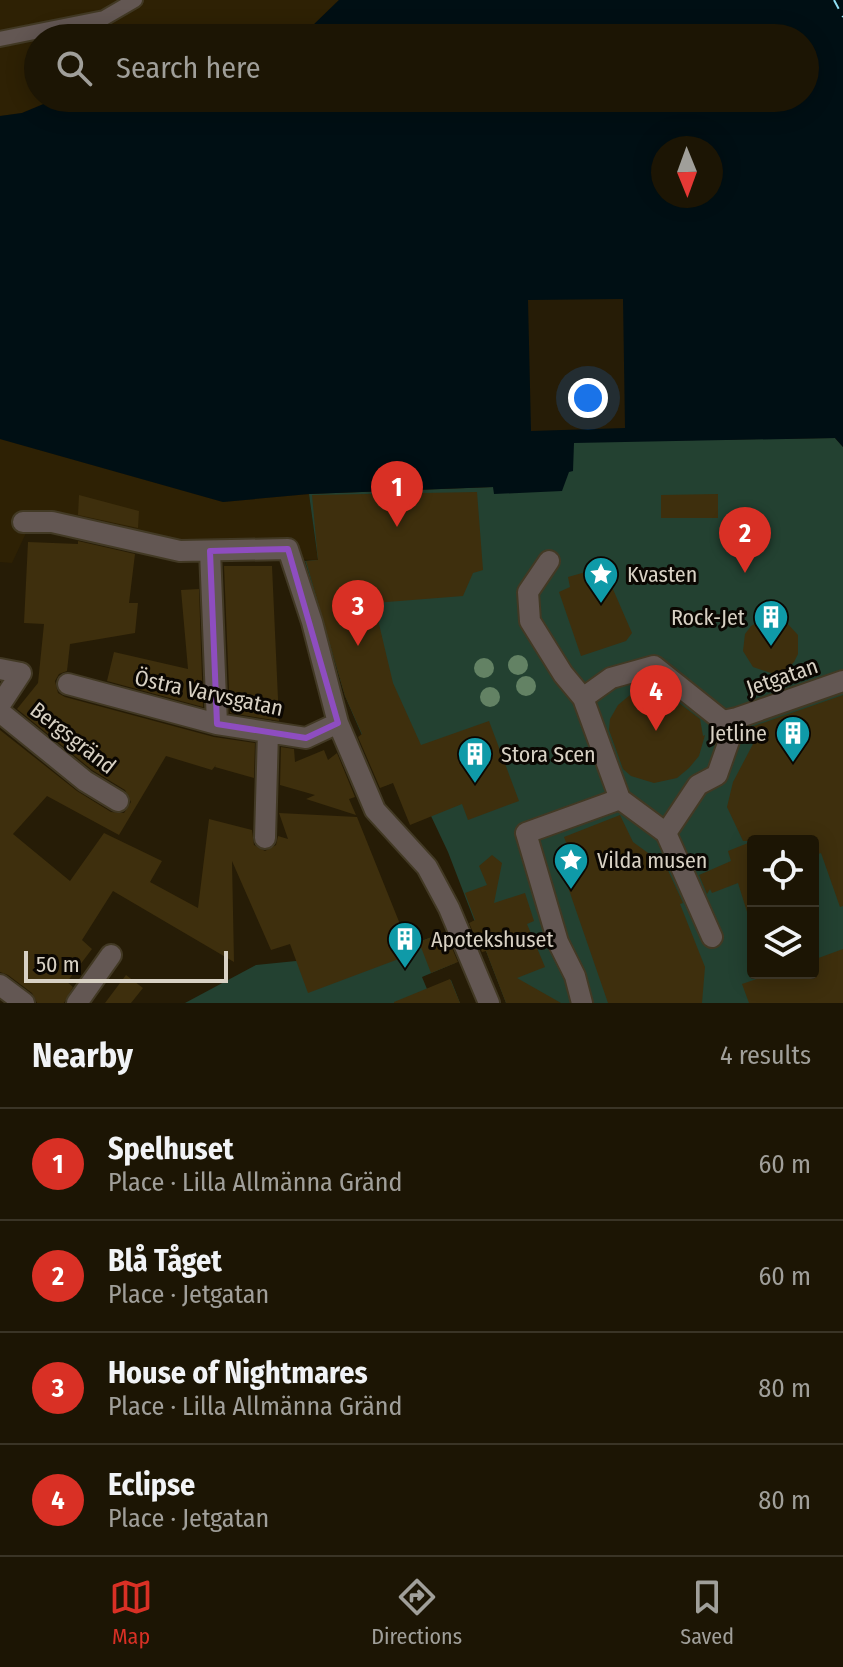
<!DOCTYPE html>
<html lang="en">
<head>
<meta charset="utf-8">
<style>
  :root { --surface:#1c1504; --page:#251e0e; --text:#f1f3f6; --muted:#a09f9a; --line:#3a3426; --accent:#d93025 }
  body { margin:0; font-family:"Fira Sans Condensed",sans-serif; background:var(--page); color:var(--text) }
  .controls { position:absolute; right:24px; bottom:24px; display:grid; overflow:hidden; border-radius:8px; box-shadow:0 4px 20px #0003 }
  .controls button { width:72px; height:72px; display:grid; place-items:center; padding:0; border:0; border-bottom:2px solid var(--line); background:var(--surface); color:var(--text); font:40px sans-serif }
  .compass { position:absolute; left:651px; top:136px; width:72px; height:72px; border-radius:50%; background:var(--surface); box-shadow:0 4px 20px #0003; rotate:179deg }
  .scale { position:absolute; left:24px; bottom:20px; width:204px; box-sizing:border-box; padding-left:8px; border:4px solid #d8d1c4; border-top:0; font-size:22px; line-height:28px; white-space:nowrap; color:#d8d1c4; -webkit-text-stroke:6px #0b0702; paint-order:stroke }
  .you { position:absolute; left:588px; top:398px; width:28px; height:28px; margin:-20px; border:6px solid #fff; border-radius:50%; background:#1a73e8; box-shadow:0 0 0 12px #1a73e833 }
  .badge { display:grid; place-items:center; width:52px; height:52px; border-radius:50%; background:var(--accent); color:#fff; font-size:26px; font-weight:700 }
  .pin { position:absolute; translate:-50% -66px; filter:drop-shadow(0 2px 4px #0008) }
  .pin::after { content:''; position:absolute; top:42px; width:28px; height:24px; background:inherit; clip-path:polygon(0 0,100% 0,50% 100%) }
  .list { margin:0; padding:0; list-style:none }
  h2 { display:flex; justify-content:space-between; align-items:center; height:104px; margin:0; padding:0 32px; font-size:34px }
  h2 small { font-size:26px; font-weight:400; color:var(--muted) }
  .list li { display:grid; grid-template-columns:52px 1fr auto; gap:24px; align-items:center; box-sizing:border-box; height:112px; padding:0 32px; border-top:2px solid var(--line) }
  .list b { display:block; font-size:30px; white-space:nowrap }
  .list p { margin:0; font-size:26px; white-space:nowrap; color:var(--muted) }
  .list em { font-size:26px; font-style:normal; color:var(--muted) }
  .icon { flex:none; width:44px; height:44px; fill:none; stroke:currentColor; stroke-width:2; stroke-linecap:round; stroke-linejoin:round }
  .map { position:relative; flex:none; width:843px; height:1003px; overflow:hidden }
  .search { position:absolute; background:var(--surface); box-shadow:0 4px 20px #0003; left:24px; right:24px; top:24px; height:88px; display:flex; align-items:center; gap:20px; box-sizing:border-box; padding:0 28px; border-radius:44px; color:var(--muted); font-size:30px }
  .sheet { height:552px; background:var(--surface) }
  nav { display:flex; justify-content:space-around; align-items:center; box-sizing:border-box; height:112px; border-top:2px solid var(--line); background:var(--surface); font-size:22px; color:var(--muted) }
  nav a { display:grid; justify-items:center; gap:4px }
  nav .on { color:var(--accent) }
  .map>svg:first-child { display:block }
  .built { fill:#2e2104 }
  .green { fill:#234131; fill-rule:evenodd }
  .water { fill:#000f14; fill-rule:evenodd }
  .pier { fill:#261c06 }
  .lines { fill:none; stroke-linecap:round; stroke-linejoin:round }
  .ferry { stroke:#8edef3; stroke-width:2; stroke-dasharray:10 8; stroke-linecap:butt }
  .building { fill:#3e2f0d }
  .lane-casing { stroke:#423924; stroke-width:18 }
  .street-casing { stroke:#423924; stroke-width:24 }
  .lane { stroke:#635753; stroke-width:14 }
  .street { stroke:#635753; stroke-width:20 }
  .tree { fill:#638264 }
  .marked { fill:none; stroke:#8e4dc0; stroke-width:6; stroke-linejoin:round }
  .labels { text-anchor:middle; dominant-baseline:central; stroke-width:6; stroke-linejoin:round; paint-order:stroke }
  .poi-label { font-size:22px; fill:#d8d1c4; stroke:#0b0702; text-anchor:start }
  .street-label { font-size:22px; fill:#d8d1c4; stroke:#0b0702 }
</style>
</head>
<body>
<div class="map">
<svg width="843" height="1003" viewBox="0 0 843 1003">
  <rect width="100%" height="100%" fill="#261c06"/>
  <path class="built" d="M0,0H339L308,30L283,38H38V98H58L22,113L0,116Z
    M0,439L223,502L309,494L318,560L286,559L140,537L26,533L12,563L0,562Z"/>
  <path class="green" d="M574,430L633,441L835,438L843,447V1003H506L448,852L431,816V768L384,786L345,696L305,561L318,560L309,494L494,487V493L573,443ZM753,841H813V973H753Z
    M443,933L455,963L422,977L427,989L451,980L460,1003H185L256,965L296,961L340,945L364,952L405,934L410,945Z"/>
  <path class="water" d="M339,0H843V447L835,438L574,443L573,471L569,472L562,491L494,494L493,487L309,494L223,502L0,439V116L22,113L58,98H805V38H283L308,30ZM663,148H711V196H663Z"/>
  <path class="pier" d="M623,299L625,428L531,431L528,300Z"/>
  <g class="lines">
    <path class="ferry" d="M834,0L843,17"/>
  </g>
  <path class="building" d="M477,492L483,570L473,573L463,596L374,603L393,683L421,745L489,721L519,801L468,820L462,804L410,825L393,783L380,788L358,737L362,734L345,696L306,561L318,560L312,495Z
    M718,494V518H661V495Z
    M79,495L139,511L138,528L78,515Z
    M78,541L135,554L129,603H138L135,633L70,644L67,671L59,674L55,681L58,693L65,697L214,737L255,743L254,778L215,767L216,765L212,770L166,756L119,835L47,796L13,834L70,881L104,833L162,861L150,882L198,908L209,819L252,830L254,845L265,851L276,845L278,836L288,839L279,813L357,817L412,954L308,993L290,944L271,950L232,861L234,962L113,891L82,940L92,949L67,982L73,987L64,1003H37L32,993L8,975L0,972V730L77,791L111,812L124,813L131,802L125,790L92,770L17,709L38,683L44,624L24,623L28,542L78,544Z
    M224,566H272L279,721L230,713Z
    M593,570L598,584L609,580L632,633L626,641L581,656L559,592L570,587L568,577Z
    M199,589L203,707L107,681L114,652L188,669L181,590Z
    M767,617L785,621L798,635V654L794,662L780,676L753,667L743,651L745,634L751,626Z
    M658,687L700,719L703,736L705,735L699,756L689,768L677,778L654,783L631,776L623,769L609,730L610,719L618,705L630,695L644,688Z
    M843,695V906L840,907L821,853L813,856V841H743L727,807L733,782L753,744L748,728Z
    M281,747L294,749L295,762L324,750L328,760L337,753L355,797L349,799L356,815L306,799L315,795L280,785Z
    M620,815L633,842L666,866L683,903L680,904L705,967L702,1003H608L560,864L567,862L563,850L568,848L564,837Z
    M753,841V914L748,915L738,883L712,893L710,889L707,894L699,875L731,861L728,851Z
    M492,855L502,863L494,903L525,893L534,921L527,924L545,967L517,978L561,1003H506L486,951L482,952L469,923L475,920L465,893L487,885L479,866Z
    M445,932L458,962L431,973L419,942Z
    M843,949V1003H749L742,984L774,973H813V960Z
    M126,975L143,988L131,1003H105Z
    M450,979L460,1003H394V1002Z"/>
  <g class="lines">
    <g class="lane-casing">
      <path id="lane" d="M0,39L104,18L135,0"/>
    </g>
    <g class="street-casing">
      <path id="street" d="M23,522H52L180,551L288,549L312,622L338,723L375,810L427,867L449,908L489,1003
        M210,551L217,724
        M549,561L528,592L530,621L563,674L583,698L620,799
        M0,669L21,673L0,705
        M68,684L217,724L306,738L338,723
        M583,698L611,678L654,666L723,721L737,718
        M0,712L85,781L118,801
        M666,833L698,785L717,775L737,718L843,681
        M265,838L268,732
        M0,985L24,1003
        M77,1003L111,955
        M582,1003L575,976L558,942L526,833L620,799L666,833L712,937"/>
    </g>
    <use href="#lane" class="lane"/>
    <use href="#street" class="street"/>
  </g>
  <g class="tree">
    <circle cx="518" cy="665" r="10"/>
    <circle cx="484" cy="668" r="10"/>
    <circle cx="526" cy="686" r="10"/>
    <circle cx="490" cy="697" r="10"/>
  </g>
  <path class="marked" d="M288,549L338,723L306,738L217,724L210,551Z"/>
  <defs>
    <g id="sight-pin" transform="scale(1.8)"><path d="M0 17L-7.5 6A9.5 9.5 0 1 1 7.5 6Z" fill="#0f9aa8" stroke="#0b0702"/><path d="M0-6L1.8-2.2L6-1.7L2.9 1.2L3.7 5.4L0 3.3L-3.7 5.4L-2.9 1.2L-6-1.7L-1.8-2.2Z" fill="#fff"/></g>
    <g id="building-pin" transform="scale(1.8)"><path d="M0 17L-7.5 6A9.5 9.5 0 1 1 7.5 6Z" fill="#0f9aa8" stroke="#0b0702"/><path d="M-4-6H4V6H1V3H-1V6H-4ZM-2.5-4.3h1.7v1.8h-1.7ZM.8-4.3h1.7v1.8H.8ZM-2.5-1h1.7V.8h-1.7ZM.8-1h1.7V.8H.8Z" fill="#fff"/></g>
  </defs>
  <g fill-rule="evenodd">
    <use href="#sight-pin" x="601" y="574"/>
    <use href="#building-pin" x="771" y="617"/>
    <use href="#building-pin" x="793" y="733"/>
    <use href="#building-pin" x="475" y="754"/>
    <use href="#sight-pin" x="571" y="860"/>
    <use href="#building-pin" x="405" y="939"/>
  </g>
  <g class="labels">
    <g class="poi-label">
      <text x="627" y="574">Kvasten</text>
      <text x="745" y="617" text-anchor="end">Rock-Jet</text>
      <text x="767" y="733" text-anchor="end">Jetline</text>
      <text x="501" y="754">Stora Scen</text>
      <text x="597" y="860">Vilda musen</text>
      <text x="431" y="939">Apotekshuset</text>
    </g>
    <g class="street-label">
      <text transform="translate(782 677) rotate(-19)">Jetgatan</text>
      <text transform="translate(209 693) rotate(12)">Östra Varvsgatan</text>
      <text transform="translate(73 738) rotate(38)">Bergsgränd</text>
    </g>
  </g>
</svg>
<div class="controls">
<button><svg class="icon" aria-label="locate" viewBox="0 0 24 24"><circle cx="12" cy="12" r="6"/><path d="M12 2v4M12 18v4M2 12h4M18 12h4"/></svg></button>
<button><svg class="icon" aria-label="layers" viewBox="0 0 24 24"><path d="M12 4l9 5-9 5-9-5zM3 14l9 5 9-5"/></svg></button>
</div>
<svg class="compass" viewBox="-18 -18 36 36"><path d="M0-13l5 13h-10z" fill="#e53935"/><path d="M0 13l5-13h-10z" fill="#a09f9a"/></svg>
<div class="scale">50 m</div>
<div class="you"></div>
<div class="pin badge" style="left:397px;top:527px">1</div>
<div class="pin badge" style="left:745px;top:573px">2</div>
<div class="pin badge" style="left:358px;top:646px">3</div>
<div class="pin badge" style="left:656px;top:731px">4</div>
<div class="search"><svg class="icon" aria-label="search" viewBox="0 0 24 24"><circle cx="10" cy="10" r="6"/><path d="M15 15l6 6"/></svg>Search here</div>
</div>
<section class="sheet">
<h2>Nearby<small>4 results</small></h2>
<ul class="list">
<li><span class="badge">1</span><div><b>Spelhuset</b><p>Place · Lilla Allmänna Gränd</p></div><em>60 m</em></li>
<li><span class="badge">2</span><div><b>Blå Tåget</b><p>Place · Jetgatan</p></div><em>60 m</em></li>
<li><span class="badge">3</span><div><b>House of Nightmares</b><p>Place · Lilla Allmänna Gränd</p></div><em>80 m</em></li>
<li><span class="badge">4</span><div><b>Eclipse</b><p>Place · Jetgatan</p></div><em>80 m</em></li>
</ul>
</section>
<nav>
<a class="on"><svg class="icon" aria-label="map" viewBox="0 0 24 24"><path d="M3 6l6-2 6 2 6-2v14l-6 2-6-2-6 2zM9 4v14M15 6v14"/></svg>Map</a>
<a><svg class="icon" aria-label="directions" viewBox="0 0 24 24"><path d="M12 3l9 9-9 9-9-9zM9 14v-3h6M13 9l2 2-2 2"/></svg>Directions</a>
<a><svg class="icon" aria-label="saved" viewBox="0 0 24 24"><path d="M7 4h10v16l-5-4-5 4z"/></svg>Saved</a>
</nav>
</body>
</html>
